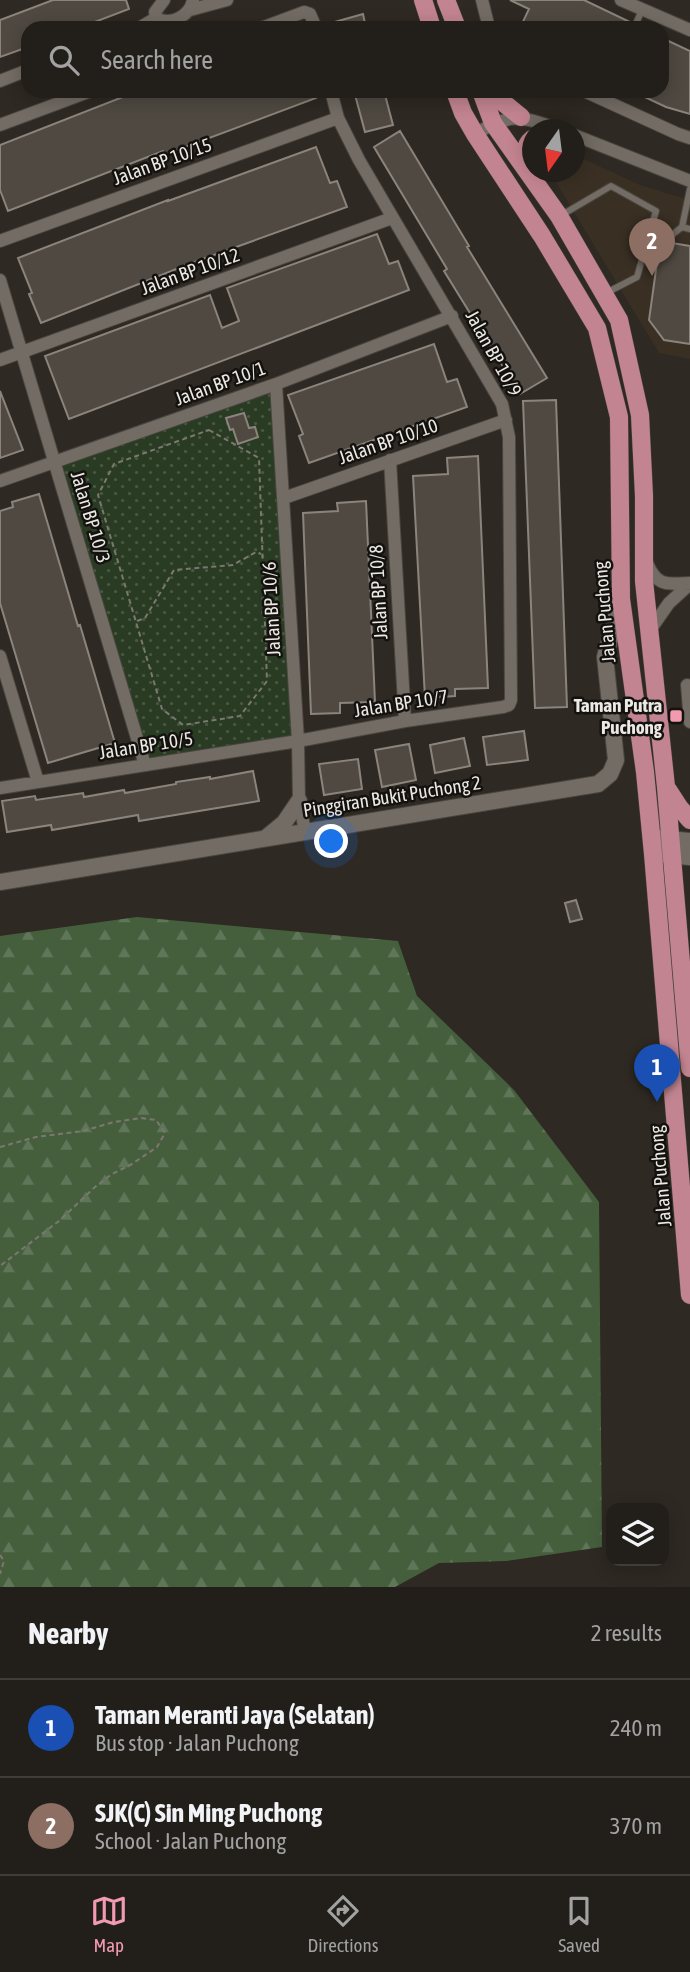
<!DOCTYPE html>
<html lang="en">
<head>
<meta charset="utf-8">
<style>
  :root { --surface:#221f1a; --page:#2a2723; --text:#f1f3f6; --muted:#a2a2a2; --line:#3f3d39; --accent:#f29aaf }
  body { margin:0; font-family:"Asap Condensed",sans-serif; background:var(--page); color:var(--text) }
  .controls { position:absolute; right:21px; bottom:21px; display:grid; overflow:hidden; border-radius:14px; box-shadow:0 4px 18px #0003 }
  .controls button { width:63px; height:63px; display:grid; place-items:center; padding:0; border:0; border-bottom:2px solid var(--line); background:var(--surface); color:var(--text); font:35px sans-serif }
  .compass { position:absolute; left:522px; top:119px; width:63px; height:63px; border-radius:50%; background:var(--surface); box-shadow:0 4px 18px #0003; rotate:194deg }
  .you { position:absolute; left:332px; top:842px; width:24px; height:24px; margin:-18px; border:5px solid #fff; border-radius:50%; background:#1a73e8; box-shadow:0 0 0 10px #1a73e833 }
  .badge { display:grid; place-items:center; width:46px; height:46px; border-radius:50%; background:var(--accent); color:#fff; font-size:23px; font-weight:700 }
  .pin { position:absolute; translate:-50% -58px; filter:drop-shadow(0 2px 4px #0008) }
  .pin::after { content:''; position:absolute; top:37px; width:24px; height:21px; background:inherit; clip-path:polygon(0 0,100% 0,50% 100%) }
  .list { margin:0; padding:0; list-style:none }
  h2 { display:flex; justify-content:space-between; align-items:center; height:91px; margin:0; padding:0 28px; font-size:30px }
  h2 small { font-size:23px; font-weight:400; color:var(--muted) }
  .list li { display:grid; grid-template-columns:46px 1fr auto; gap:21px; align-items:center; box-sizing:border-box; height:98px; padding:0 28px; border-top:2px solid var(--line) }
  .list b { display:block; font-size:26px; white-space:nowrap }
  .list p { margin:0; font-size:23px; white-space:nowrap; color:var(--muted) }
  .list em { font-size:23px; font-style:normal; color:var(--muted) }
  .icon { flex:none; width:38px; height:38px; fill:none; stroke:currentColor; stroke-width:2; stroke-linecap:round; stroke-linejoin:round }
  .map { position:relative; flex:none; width:690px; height:1587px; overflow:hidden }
  .search { position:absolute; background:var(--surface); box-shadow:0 4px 18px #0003; left:21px; right:21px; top:21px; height:77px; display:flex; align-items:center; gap:18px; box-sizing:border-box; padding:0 24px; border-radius:21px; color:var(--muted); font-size:26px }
  .sheet { height:287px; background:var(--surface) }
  nav { display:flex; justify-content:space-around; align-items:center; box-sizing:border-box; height:98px; border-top:2px solid var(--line); background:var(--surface); font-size:19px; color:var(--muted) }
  nav a { display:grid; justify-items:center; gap:4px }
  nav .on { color:var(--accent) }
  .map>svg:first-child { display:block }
  .built { fill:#392f23 }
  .forest { fill:url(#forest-firs) }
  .park { fill:url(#park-dots) }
  .building { fill:#4f4941; stroke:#8b847c; stroke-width:2 }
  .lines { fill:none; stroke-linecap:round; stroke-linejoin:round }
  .service-casing { stroke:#49453f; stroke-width:8 }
  .minor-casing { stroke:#49453f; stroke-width:14 }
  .tertiary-casing { stroke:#49453f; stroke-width:18 }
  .primary-casing { stroke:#49453f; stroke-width:19 }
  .path { stroke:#7c7771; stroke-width:2; stroke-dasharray:5 3.5; stroke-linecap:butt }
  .service { stroke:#736c64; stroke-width:6 }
  .minor { stroke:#736c64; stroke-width:12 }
  .tertiary { stroke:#736c64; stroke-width:16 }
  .primary { stroke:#c28490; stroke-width:18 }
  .poi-dot { fill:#f29aaf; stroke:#14120f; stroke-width:2.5 }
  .labels { text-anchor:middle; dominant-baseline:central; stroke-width:5; stroke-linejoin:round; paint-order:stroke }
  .street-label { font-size:19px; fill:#ece8e3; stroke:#14120f }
  .poi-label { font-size:19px; font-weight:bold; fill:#ece8e3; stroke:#14120f; text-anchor:end }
</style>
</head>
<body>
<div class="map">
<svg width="690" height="1587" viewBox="0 0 690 1587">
  <defs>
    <pattern id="forest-firs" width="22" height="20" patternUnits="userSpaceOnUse" patternTransform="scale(1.75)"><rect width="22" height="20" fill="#455f3d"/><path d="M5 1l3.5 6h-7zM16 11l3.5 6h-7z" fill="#607659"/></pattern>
    <pattern id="park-dots" width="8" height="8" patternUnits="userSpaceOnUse" patternTransform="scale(1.75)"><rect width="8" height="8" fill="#293c23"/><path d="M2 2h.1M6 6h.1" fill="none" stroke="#485843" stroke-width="1.8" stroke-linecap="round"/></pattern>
  </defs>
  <rect width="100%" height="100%" fill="#2e2922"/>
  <path class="built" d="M575,155L640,185L690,200V359L659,353L550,172H574Z"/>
  <path class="forest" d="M137,917L398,941L417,996L514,1090L599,1202L602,1547L506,1561L439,1563L395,1587H0V936Z"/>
  <path class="park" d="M276,384L298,741L145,765L54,462Z"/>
  <path class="building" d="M53,0H126L129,9L79,28H28V47L0,57V20Z
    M510,0H584L630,22L628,28H520L529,9Z
    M363,14L366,28H325L324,25Z
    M662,38L690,51V114L666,107L632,91H662Z
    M138,91H313L316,98L164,155L163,151L8,211L0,190V145Z
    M354,91H384L393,125L365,132Z
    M400,131L469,246L467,247L547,378L520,394L444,271L447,269L374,147Z
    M316,147L330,183L337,181L347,207L189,264L41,323L29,294L32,293L18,258L168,200V201Z
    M377,234L389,264L398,261L409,290L69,419L45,356L210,295L222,328L239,321L227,288Z
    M660,241L690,246V344L664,340L649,320Z
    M434,344L447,382L457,379L467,407L309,463L299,436L303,434L288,395Z
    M0,391L23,450L0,458Z
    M556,400L567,707L535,708L523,401Z
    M244,413L249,428L255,427L258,437L238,444L233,429L230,430L226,418Z
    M478,456L488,688L455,689V696L425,698L413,476L448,474L447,458Z
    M39,494L78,626L80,625L115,743L48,763L0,603V511L13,507L12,502Z
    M366,501L375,702L340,703V713L311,714L303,513L338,511L337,503Z
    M524,731L528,760L487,765L483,737Z
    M464,738L470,766L435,773L430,745Z
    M409,744L416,780L382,787L375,750Z
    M358,759L362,789L324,795L319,764Z
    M253,771L259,801L139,821L138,815L52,830L51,825L7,832L2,801L35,796L36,800L83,793L84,797L124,790L125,793L176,784V782L210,777V779Z
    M576,900L582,919L570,922L565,903Z"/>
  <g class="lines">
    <g class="service-casing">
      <path id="service" d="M634,28L642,10
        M560,216L611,186L656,211L637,277L606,293
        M682,227L690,189
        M673,234L682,227L690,229"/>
    </g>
    <g class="minor-casing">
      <path id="minor" d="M164,0L155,12L156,18C171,26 190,16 193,0
        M482,0L489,28
        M621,0L690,30
        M190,10L227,0
        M139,28L156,18
        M261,28L304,12L310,14L316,28
        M0,81L28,70
        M584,91L678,134L690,138
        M0,125L91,91
        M475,134C513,111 522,117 562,130
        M574,135L690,181
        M0,241L338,118
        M0,280L145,765
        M0,360L392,218
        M276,384L298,741L299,801L305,831
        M390,460L405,721
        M0,481L276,384L452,316
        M284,498L506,420
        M647,563C657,587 667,584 690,583
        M648,633L669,603L690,584
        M0,656L38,782
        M690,686L687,685L690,722
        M0,788L298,741L405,721L503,707L509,705L511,700L509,437L502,404L359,160L338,118L331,91"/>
    </g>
    <g class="tertiary-casing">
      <path id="tertiary" d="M267,837L284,823L299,801
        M658,838L690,841
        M659,854L690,857
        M0,882L598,784L610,774L616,760L605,657L621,599"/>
    </g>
    <g class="primary-casing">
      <path id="primary" d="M423,0L432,28
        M446,0L457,28
        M455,91L463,113L475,134L542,236L597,328L619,417L621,599L645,772L653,854L690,1295
        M481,91L493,123L559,216L619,320L640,415L644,496V581L666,787L690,1068
        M489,91L521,117
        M526,169C525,159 523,146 532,139
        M668,790L679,807L690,820"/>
    </g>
    <path class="path" d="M209,430L259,458L267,681L240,716L183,725L162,709L98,495L114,464Z
      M137,621L145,618L174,570L233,565L256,552L261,554
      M0,1147L36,1137L83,1131L114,1122L141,1118L156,1120L165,1133L157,1147L132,1164L112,1174L95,1187L59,1221L0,1266
      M0,1555L4,1561L0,1574"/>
    <use href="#service" class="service"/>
    <use href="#minor" class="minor"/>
    <use href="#tertiary" class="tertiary"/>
    <use href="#primary" class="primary"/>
  </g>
  <rect class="poi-dot" x="669" y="709" width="14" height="14" rx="3.5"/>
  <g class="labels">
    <g class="street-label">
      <text transform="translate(162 161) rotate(-20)">Jalan BP 10/15</text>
      <text transform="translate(190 271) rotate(-20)">Jalan BP 10/12</text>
      <text transform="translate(494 353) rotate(61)">Jalan BP 10/9</text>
      <text transform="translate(220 383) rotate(-20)">Jalan BP 10/1</text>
      <text transform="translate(388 441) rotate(-19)">Jalan BP 10/10</text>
      <text transform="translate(91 517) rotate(73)">Jalan BP 10/3</text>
      <text transform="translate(378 592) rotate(-93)">Jalan BP 10/8</text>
      <text transform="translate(271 609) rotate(-93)">Jalan BP 10/6</text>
      <text transform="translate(604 612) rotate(-95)">Jalan Puchong</text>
      <text transform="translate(401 703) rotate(-9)">Jalan BP 10/7</text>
      <text transform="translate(146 745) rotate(-9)">Jalan BP 10/5</text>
      <text transform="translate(392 796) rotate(-9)">Pinggiran Bukit Puchong 2</text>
      <text transform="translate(660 1176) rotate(-95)">Jalan Puchong</text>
    </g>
    <g class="poi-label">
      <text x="662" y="705">Taman Putra<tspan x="662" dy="22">Puchong</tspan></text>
    </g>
  </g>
</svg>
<div class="controls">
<button><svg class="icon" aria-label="layers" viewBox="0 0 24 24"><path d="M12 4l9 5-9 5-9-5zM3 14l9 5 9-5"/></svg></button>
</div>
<svg class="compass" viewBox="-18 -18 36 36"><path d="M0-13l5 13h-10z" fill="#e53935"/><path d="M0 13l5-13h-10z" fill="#a2a2a2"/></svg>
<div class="you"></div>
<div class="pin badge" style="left:657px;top:1102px;background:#1a4fb4">1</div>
<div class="pin badge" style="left:652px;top:276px;background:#8d6e63">2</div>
<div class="search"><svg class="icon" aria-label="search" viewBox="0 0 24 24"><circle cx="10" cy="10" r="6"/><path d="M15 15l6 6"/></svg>Search here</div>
</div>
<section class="sheet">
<h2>Nearby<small>2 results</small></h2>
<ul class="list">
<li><span class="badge" style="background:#1a4fb4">1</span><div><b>Taman Meranti Jaya (Selatan)</b><p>Bus stop · Jalan Puchong</p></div><em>240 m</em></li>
<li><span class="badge" style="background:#8d6e63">2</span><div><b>SJK(C) Sin Ming Puchong</b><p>School · Jalan Puchong</p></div><em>370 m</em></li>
</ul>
</section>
<nav>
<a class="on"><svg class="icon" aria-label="map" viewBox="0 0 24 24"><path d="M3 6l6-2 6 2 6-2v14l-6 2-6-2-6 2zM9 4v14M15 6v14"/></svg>Map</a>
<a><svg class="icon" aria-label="directions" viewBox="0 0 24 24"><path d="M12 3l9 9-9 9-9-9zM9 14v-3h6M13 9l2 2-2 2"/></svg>Directions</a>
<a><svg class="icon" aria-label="saved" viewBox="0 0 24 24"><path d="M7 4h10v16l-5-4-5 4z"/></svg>Saved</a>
</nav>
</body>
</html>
